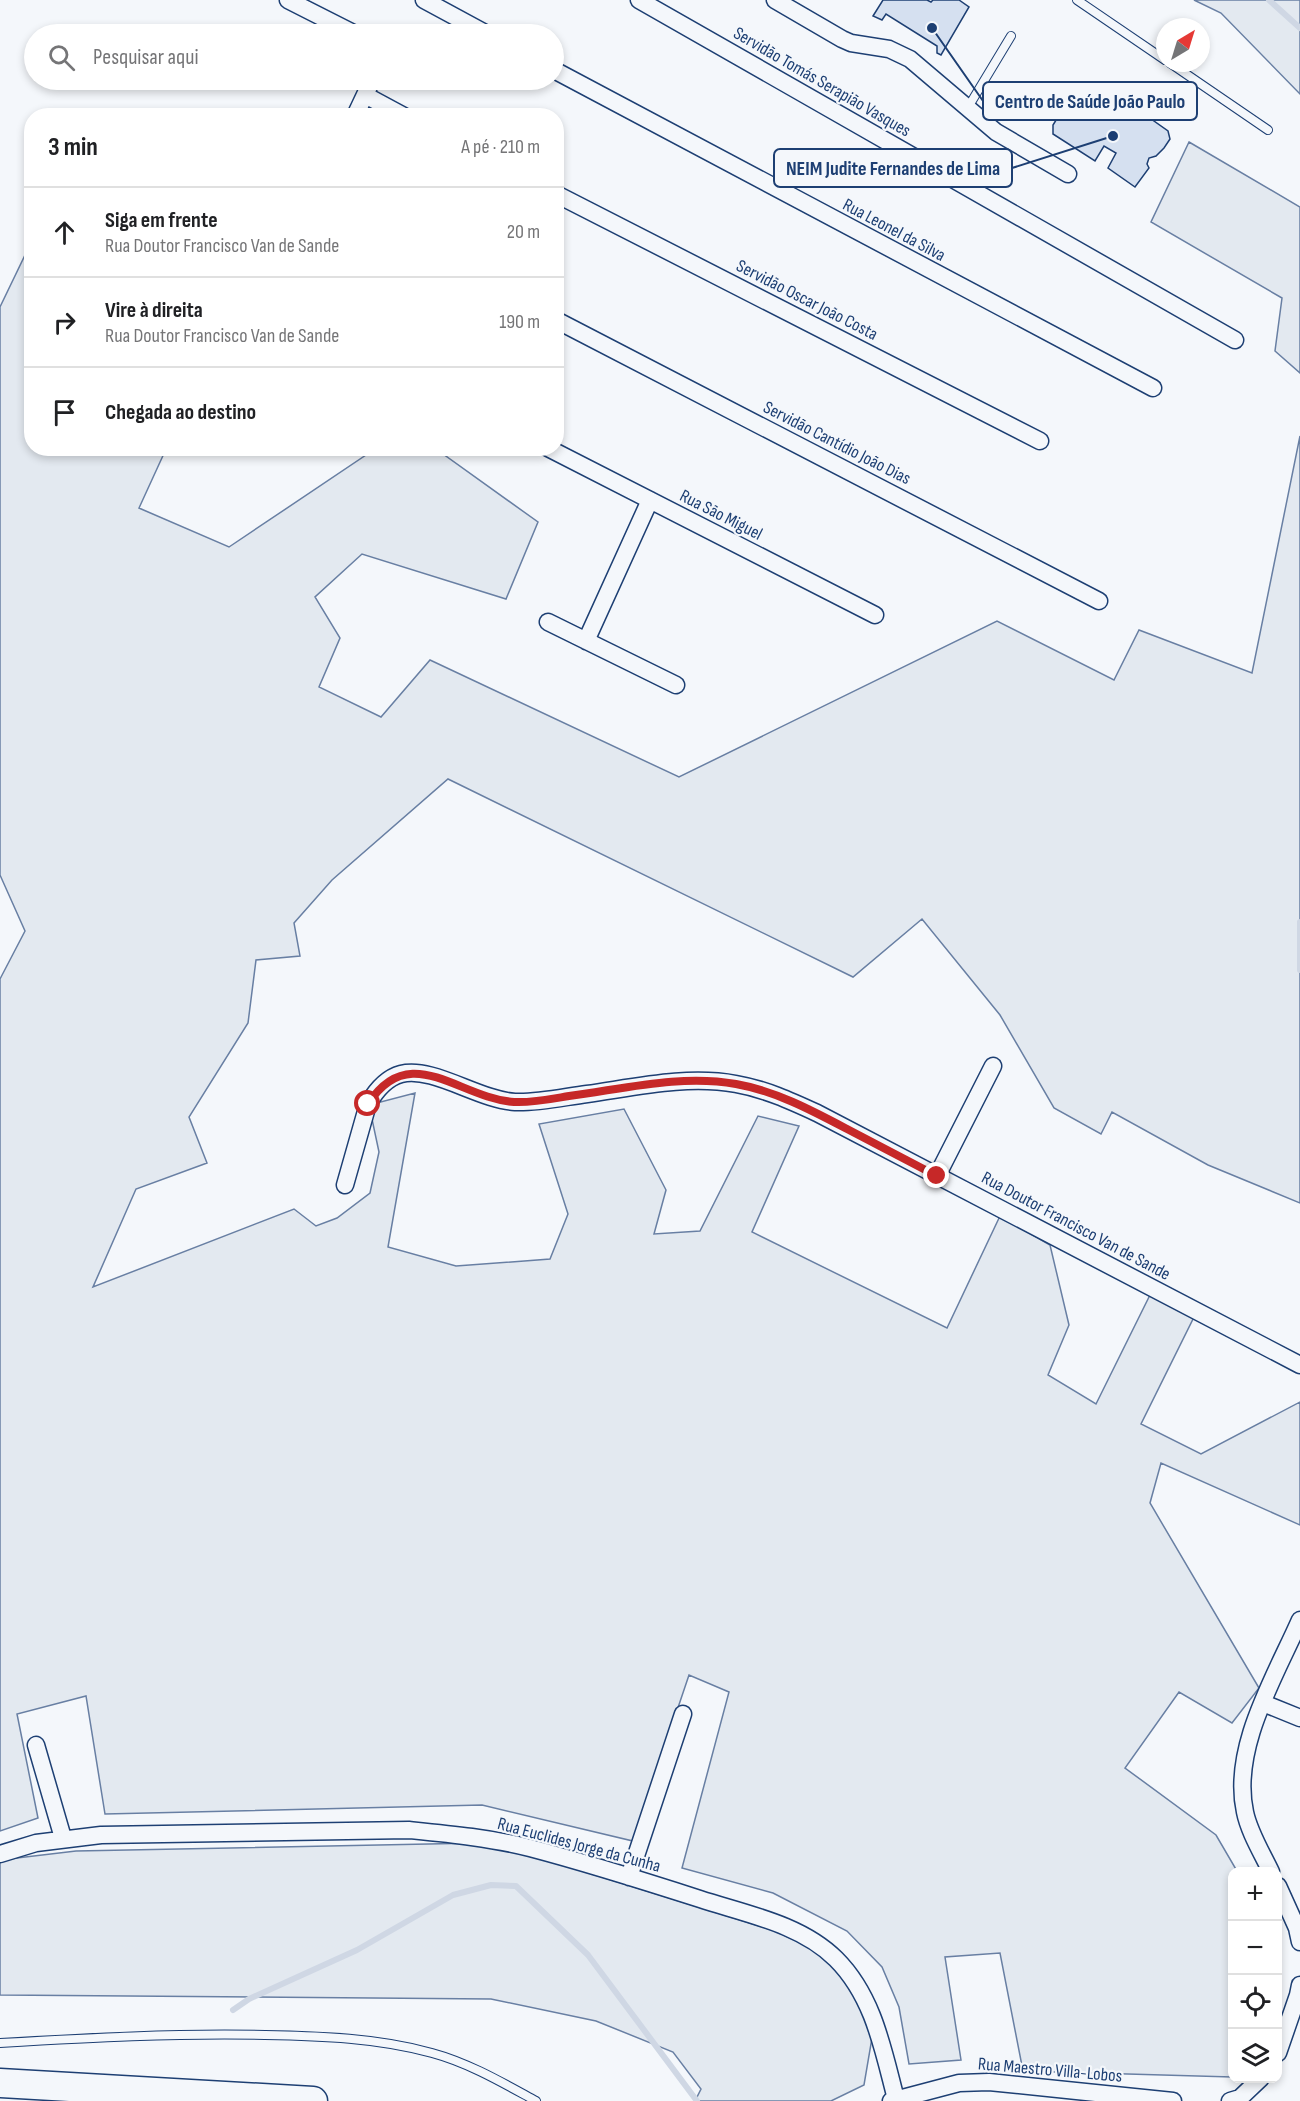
<!DOCTYPE html>
<html lang="pt">
<head>
<meta charset="utf-8">
<style>
  :root { --surface:#fff; --page:#f2f2f2; --text:#202124; --muted:#757577; --line:#e0e0e0 }
  body { margin:0; font-family:"Sofia Sans Condensed",sans-serif; background:var(--page); color:var(--text) }
  .controls { position:absolute; right:18px; bottom:18px; display:grid; overflow:hidden; border-radius:12px; box-shadow:0 3px 9px #0003 }
  .controls button { width:54px; height:54px; display:grid; place-items:center; padding:0; border:0; border-bottom:2px solid var(--line); background:var(--surface); color:var(--text); font:30px sans-serif }
  .compass { position:absolute; left:1156px; top:18px; width:54px; height:54px; border-radius:50%; background:var(--surface); box-shadow:0 3px 9px #0003; rotate:38deg }
  .stop { position:absolute; width:18px; height:18px; margin:-14px; border:4px solid #c62828; border-radius:50%; background:#fff }
  .stop.end { background:#c62828; border-color:#fff; box-shadow:0 2px 6px #0008 }
  .list { margin:0; padding:0; list-style:none }
  h2 { display:flex; justify-content:space-between; align-items:center; height:78px; margin:0; padding:0 24px; font-size:26px }
  h2 small { font-size:20px; font-weight:400; color:var(--muted) }
  .list li { display:grid; grid-template-columns:39px 1fr auto; gap:18px; align-items:center; box-sizing:border-box; height:90px; padding:0 24px; border-top:2px solid var(--line) }
  .list b { display:block; font-size:22px; white-space:nowrap }
  .list p { margin:0; font-size:20px; white-space:nowrap; color:var(--muted) }
  .list em { font-size:20px; font-style:normal; color:var(--muted) }
  .icon { flex:none; width:33px; height:33px; fill:none; stroke:currentColor; stroke-width:2; stroke-linecap:round; stroke-linejoin:round }
  .map { position:relative; flex:none; width:1300px; height:2101px; overflow:hidden }
  .search { position:absolute; background:var(--surface); box-shadow:0 3px 9px #0003; left:24px; top:24px; width:540px; height:66px; display:flex; align-items:center; gap:15px; box-sizing:border-box; padding:0 21px; border-radius:33px; color:var(--muted); font-size:22px }
  .panel { position:absolute; background:var(--surface); box-shadow:0 3px 9px #0003; left:24px; top:108px; width:540px; height:348px; border-radius:24px }
  .map>svg:first-child { display:block }
  .green { fill:#e3e9f0; stroke:#687fa3; stroke-width:1.5 }
  .lines { fill:none; stroke-linecap:round; stroke-linejoin:round }
  .stream { stroke:#cfd7e4; stroke-width:6 }
  .building { fill:#d5e0f0; stroke:#1d3f73; stroke-width:1.5 }
  .service-casing { stroke:#1d3f73; stroke-width:10 }
  .minor-casing { stroke:#1d3f73; stroke-width:19 }
  .trunk-casing { stroke:#1d3f73; stroke-width:31 }
  .service { stroke:#f4f7fb; stroke-width:8 }
  .minor { stroke:#f4f7fb; stroke-width:16 }
  .trunk { stroke:#f4f7fb; stroke-width:28 }
  .route { stroke:#c62828; stroke-width:8 }
  .labels { text-anchor:middle; dominant-baseline:central; stroke-width:4.5; stroke-linejoin:round; paint-order:stroke }
  .street-label { font-size:18px; fill:#1d3f73; stroke:#f4f7fb }
  .leader { fill:none; stroke:#1d3f73; stroke-width:2 }
  .callout-dot { fill:#1d3f73; stroke:#f4f7fb; stroke-width:2 }
  .callout { fill:#f4f7fb; stroke:#1d3f73; stroke-width:2 }
  .callout-label { font-size:20px; text-anchor:middle; font-weight:bold; fill:#1d3f73 }
</style>
</head>
<body>
<div class="map">
<svg width="1300" height="2101" viewBox="0 0 1300 2101">
  <rect width="100%" height="100%" fill="#f4f7fb"/>
  <path class="green" d="M1194,0H1300V94L1221,13Z
    M1189,142L1300,207V373L1275,351L1282,298L1151,222Z
    M26,253L31,256L32,448L166,449L139,508L229,547L375,449H436L538,522L506,599L362,554L315,597L340,638L319,687L381,717L430,660L679,777L997,621L1114,680L1139,630L1252,673L1300,436V1203L1208,1165L1112,1112L1101,1134L1054,1108L1000,1015L922,919L853,977L448,779L332,880L294,923L300,956L256,960L248,1023L189,1117L207,1163L136,1189L93,1287L294,1209L316,1226L337,1218L370,1193L379,1152L369,1105L415,1093L388,1247L456,1266L550,1259L568,1214L539,1124L624,1109L666,1190L654,1234L700,1231L758,1116L799,1126L752,1232L947,1328L1000,1216L1050,1245L1069,1325L1048,1375L1096,1404L1150,1295L1194,1317L1141,1424L1201,1454L1300,1402V1525L1161,1463L1150,1503L1259,1688L1232,1723L1179,1692L1125,1768L1216,1835L1237,1871L1232,1872V2077L1023,2071L1000,1953L945,1957L961,2060L909,2064L899,2007L882,1967L847,1931L773,1893L682,1868L729,1692L689,1675L633,1841L482,1805L105,1814L86,1696L17,1714L38,1818L0,1831V979L25,931L0,875V307Z
    M478,1843L560,1864L775,1931L814,1949L852,1984L873,2032L864,2085L831,2101H695L701,2089L673,2052L596,2021L491,1999L0,1995V1860L76,1851Z"/>
  <g class="lines">
    <path class="stream" d="M1269,0L1300,28
      M1300,922V970
      M233,2010L249,1999L357,1950L453,1895L491,1885L516,1886L588,1955L697,2101"/>
  </g>
  <path class="building" d="M883,0H927L931,2L933,0H959L969,7L941,55L937,53V46L886,14L882,20L873,16Z
    M1079,83L1113,105L1127,102L1168,131L1170,139L1164,148L1156,156L1149,158L1147,164L1149,168L1135,187L1108,168L1116,153L1104,146L1095,161L1053,134V125Z"/>
  <g class="lines">
    <g class="service-casing">
      <path id="service" d="M1077,0L1165,60
        M1170,63L1268,130
        M967,109L1011,36
        M0,2043C88,2038 176,2033 265,2035C320,2036 379,2038 432,2053C469,2063 503,2083 536,2101"/>
    </g>
    <g class="minor-casing">
      <path id="minor" d="M288,0L355,34
        M424,0L487,34
        M639,0L1235,340
        M775,0L842,39L851,43L889,49L910,59L996,132L1068,174
        M554,70L1153,388
        M365,95L404,116
        M355,116L372,80
        M556,194L1040,441
        M556,320L1099,601
        M548,448L875,615
        M548,622L676,685
        M586,641L650,500
        M937,1176L993,1066
        M345,1185L368,1104C375,1092 386,1078 401,1074C433,1066 479,1100 515,1102C538,1103 564,1097 587,1094C636,1087 687,1075 736,1084C765,1089 791,1101 817,1113L1300,1365
        M1263,1703L1300,1718
        M36,1745L63,1838
        M0,1854L36,1843L101,1835L409,1830C449,1834 491,1838 530,1848C587,1863 644,1881 700,1899C746,1914 801,1924 836,1959C874,1997 883,2050 896,2099
        M1271,1872C1262,1853 1249,1832 1245,1812C1231,1748 1275,1677 1300,1620
        M629,1877L683,1714
        M1278,1886L1297,1928L1300,1942
        M1278,2053L1298,1995L1300,1985
        M891,2101L959,2083L989,2082L1173,2101
        M1230,2101L1240,2098L1261,2078"/>
    </g>
    <g class="trunk-casing">
      <path id="trunk" d="M0,2083L313,2101"/>
    </g>
    <use href="#service" class="service"/>
    <use href="#minor" class="minor"/>
    <use href="#trunk" class="trunk"/>
  </g>
  <g class="lines">
    <path class="route" d="M368,1104C410,1039 458,1098 514,1102C532,1103 551,1099 569,1096C623,1089 681,1074 736,1084C776,1091 813,1111 849,1130C878,1145 908,1161 937,1176"/>
  </g>
  <g class="labels">
    <g class="street-label">
      <text transform="translate(822 82) rotate(30)">Servidão Tomás Serapião Vasques</text>
      <text transform="translate(894 230) rotate(28)">Rua Leonel da Silva</text>
      <text transform="translate(807 300) rotate(27)">Servidão Oscar João Costa</text>
      <text transform="translate(837 443) rotate(27)">Servidão Cantídio João Dias</text>
      <text transform="translate(721 515) rotate(27)">Rua São Miguel</text>
      <text transform="translate(1076 1226) rotate(28)">Rua Doutor Francisco Van de Sande</text>
      <text transform="translate(579 1845) rotate(15)">Rua Euclides Jorge da Cunha</text>
      <text transform="translate(1050 2070) rotate(5)">Rua Maestro Villa-Lobos</text>
    </g>
  </g>
  <path class="leader" d="M932 28L983 101M1113 136L1012 168"/>
  <g class="callout-dot">
    <circle cx="932" cy="28" r="6"/>
    <circle cx="1113" cy="136" r="6"/>
  </g>
  <g class="callout">
    <rect x="983" y="82" width="214" height="38" rx="6"/>
    <rect x="774" y="149" width="238" height="38" rx="6"/>
  </g>
  <g class="callout-label">
    <text x="1090" y="108">Centro de Saúde João Paulo</text>
    <text x="893" y="175">NEIM Judite Fernandes de Lima</text>
  </g>
</svg>
<div class="controls">
<button>+</button>
<button>−</button>
<button><svg class="icon" aria-label="locate" viewBox="0 0 24 24"><circle cx="12" cy="12" r="6"/><path d="M12 2v4M12 18v4M2 12h4M18 12h4"/></svg></button>
<button><svg class="icon" aria-label="layers" viewBox="0 0 24 24"><path d="M12 4l9 5-9 5-9-5zM3 14l9 5 9-5"/></svg></button>
</div>
<svg class="compass" viewBox="-18 -18 36 36"><path d="M0-13l5 13h-10z" fill="#e53935"/><path d="M0 13l5-13h-10z" fill="#757577"/></svg>
<div class="stop" style="left:368px;top:1104px"></div>
<div class="stop end" style="left:937px;top:1176px"></div>
<div class="search"><svg class="icon" aria-label="search" viewBox="0 0 24 24"><circle cx="10" cy="10" r="6"/><path d="M15 15l6 6"/></svg>Pesquisar aqui</div>
<section class="panel">
<h2>3 min<small>A pé · 210 m</small></h2>
<ul class="list">
<li><svg class="icon" aria-label="ahead" viewBox="0 0 24 24"><path d="M12 20V5M6 11l6-6 6 6"/></svg><div><b>Siga em frente</b><p>Rua Doutor Francisco Van de Sande</p></div><em>20 m</em></li>
<li><svg class="icon" aria-label="right" viewBox="0 0 24 24"><path d="M7 20v-9h11M14 6l5 5-5 5"/></svg><div><b>Vire à direita</b><p>Rua Doutor Francisco Van de Sande</p></div><em>190 m</em></li>
<li><svg class="icon" aria-label="arrive" viewBox="0 0 24 24"><path d="M6 21V4h12l-3 4 3 4H6"/></svg><div><b>Chegada ao destino</b></div></li>
</ul>
</section>
</div>
</body>
</html>
